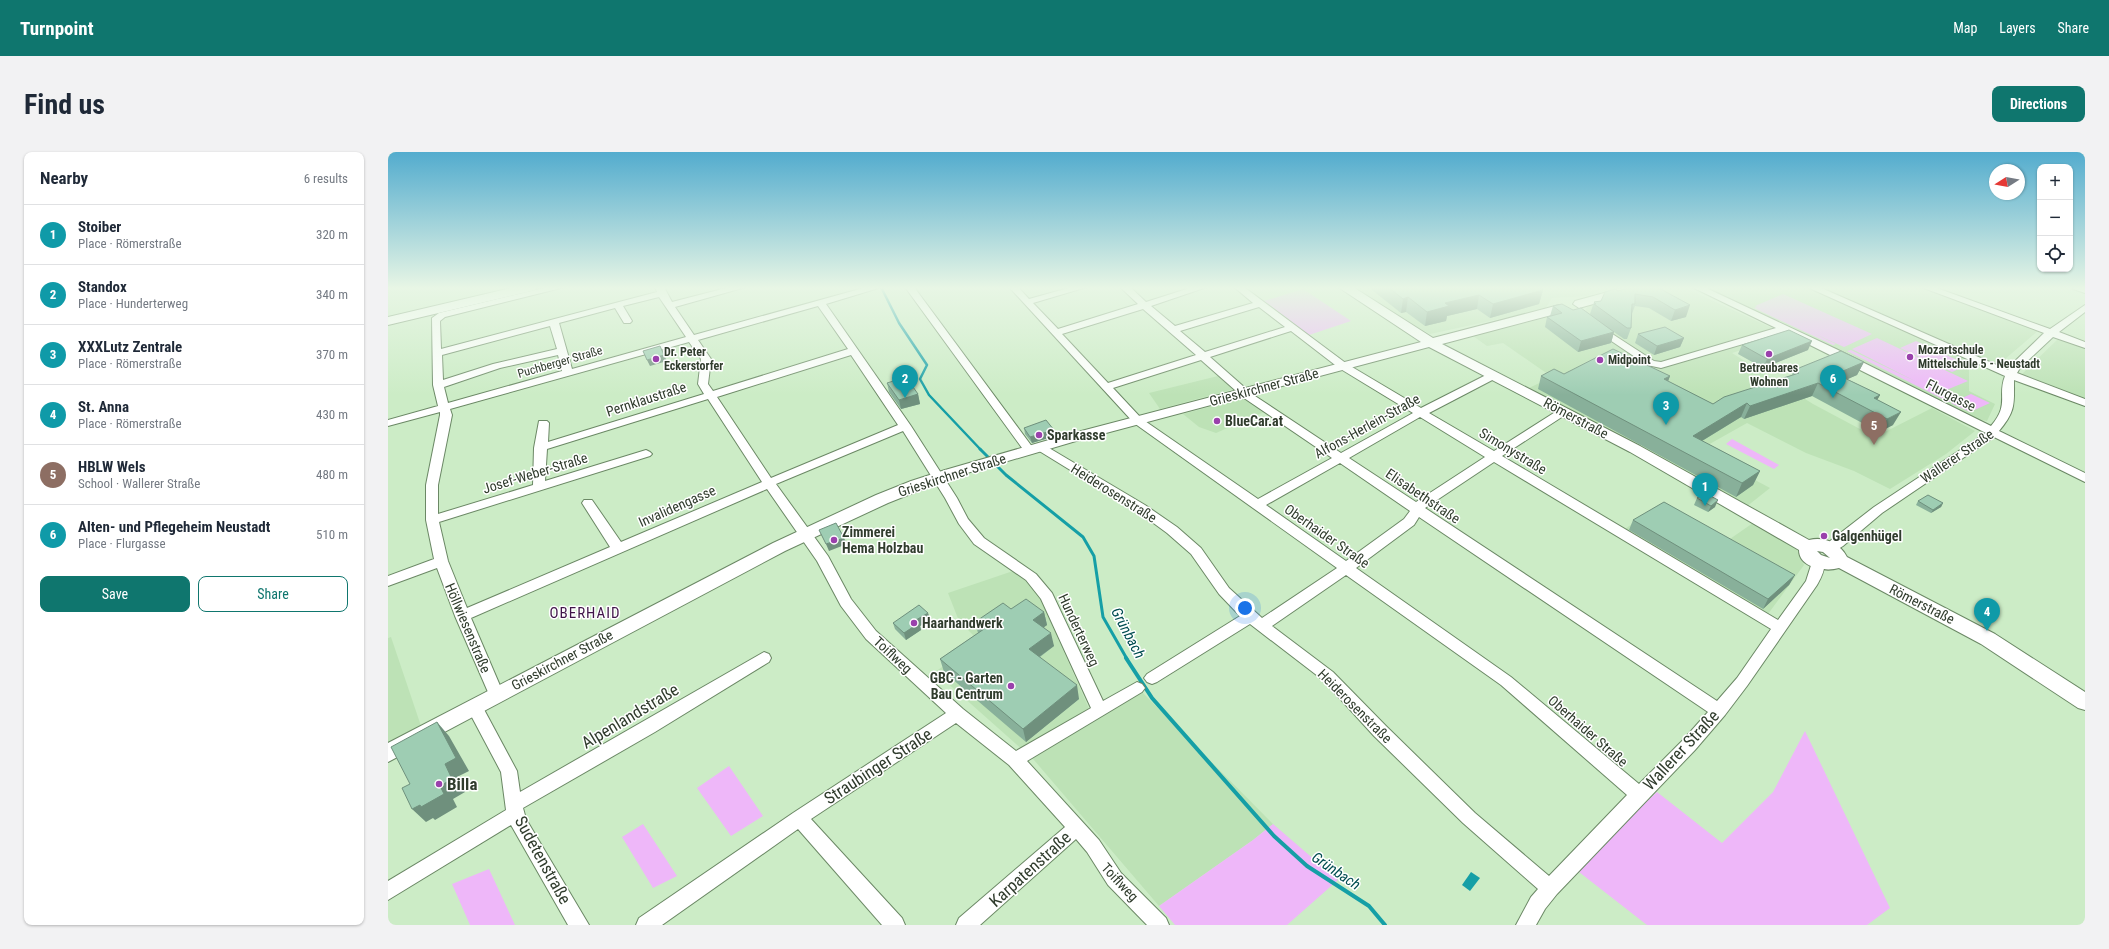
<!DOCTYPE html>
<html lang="en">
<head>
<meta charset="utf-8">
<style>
  :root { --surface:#fff; --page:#f2f2f3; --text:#1f2937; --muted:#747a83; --line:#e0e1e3; --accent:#0f766e }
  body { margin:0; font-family:"Roboto Condensed",sans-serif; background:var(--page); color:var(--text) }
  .controls { position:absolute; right:12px; top:12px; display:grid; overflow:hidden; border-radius:8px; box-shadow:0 1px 3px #0004 }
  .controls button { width:36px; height:36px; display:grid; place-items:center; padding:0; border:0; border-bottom:1px solid var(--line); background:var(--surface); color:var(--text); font:20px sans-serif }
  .compass { position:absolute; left:1601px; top:12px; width:36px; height:36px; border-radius:50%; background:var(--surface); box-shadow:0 1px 3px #0004; rotate:259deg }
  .you { position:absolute; left:857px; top:456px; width:14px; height:14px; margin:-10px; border:3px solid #fff; border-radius:50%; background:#1a73e8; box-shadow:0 0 0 6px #1a73e833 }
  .badge { display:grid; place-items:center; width:26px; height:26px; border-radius:50%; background:var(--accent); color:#fff; font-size:13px; font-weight:700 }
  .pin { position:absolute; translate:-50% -33px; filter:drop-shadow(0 1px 2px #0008) }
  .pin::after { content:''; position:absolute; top:21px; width:14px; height:12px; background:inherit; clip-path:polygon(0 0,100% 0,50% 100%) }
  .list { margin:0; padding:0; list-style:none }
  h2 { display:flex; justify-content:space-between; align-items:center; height:52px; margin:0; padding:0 16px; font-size:17px }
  h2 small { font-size:13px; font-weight:400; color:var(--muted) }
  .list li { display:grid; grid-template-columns:26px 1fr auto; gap:12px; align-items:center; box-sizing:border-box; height:60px; padding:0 16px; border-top:1px solid var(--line) }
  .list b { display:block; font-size:15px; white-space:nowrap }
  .list p { margin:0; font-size:13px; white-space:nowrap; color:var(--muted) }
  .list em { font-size:13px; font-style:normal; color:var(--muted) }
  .actions { display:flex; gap:8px; padding:12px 16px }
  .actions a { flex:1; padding:9px 0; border:1px solid var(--accent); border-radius:8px; text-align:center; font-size:14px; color:var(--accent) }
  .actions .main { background:var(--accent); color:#fff }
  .icon { flex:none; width:22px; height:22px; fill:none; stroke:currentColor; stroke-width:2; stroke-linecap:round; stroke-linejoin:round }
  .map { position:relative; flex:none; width:1697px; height:773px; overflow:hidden; border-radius:8px }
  header { display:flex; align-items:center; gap:24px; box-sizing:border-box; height:56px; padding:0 20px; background:var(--accent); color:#fff }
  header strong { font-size:19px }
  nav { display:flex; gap:22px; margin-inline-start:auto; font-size:14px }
  .intro { display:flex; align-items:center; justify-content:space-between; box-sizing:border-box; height:96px; padding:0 24px }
  h1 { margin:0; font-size:28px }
  .button { padding:10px 18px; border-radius:8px; background:var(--accent); color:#fff; font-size:14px; font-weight:700 }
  main { display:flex; gap:24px; padding:0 24px }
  aside { flex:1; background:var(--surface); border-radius:8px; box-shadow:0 1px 3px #0004 }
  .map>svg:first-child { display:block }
  .built { fill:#bde2b6 }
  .green { fill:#eeb7f9 }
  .water { fill:#159fa6 }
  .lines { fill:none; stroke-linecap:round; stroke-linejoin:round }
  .stream-far2 { stroke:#159fa6; stroke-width:2.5 }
  .stream-far1 { stroke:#159fa6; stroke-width:3 }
  .stream { stroke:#159fa6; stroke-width:4 }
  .minor-casing { stroke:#6b8865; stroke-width:2 }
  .major-casing { stroke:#6b8865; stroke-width:2 }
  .minor { fill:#fff; fill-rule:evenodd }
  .major { fill:#fff; fill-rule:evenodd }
  .wall { fill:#88b09a }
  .shaded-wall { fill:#6f907d }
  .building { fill:#9ecdb3; stroke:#6f907d }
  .poi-dot { fill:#9a41ac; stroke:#fff; stroke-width:1.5 }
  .labels { text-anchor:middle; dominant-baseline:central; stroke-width:3; stroke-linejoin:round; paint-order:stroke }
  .far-poi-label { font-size:12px; font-weight:bold; fill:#303c2d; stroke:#fff; text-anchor:start }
  .far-street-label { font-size:12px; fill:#303c2d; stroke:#fff }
  .street-label { font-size:14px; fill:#303c2d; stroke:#fff }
  .poi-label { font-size:14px; font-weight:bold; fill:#303c2d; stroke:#fff; text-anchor:start }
  .neighbourhood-label { font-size:15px; letter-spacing:1px; fill:#401549; stroke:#fff }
  .water-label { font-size:15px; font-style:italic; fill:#004c50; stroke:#fff }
  .near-street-label { font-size:17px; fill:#303c2d; stroke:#fff }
  .near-poi-label { font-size:17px; font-weight:bold; fill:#303c2d; stroke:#fff; text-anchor:start }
</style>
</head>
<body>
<header>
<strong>Turnpoint</strong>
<nav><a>Map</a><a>Layers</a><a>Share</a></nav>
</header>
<div class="intro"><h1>Find us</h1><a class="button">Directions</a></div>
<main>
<aside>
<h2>Nearby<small>6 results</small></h2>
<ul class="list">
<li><span class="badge" style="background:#0f9aa8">1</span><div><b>Stoiber</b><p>Place · Römerstraße</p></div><em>320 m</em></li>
<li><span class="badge" style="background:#0f9aa8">2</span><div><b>Standox</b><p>Place · Hunderterweg</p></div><em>340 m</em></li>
<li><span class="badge" style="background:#0f9aa8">3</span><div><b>XXXLutz Zentrale</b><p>Place · Römerstraße</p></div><em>370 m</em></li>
<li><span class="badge" style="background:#0f9aa8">4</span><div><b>St. Anna</b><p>Place · Römerstraße</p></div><em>430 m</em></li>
<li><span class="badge" style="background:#8d6e63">5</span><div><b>HBLW Wels</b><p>School · Wallerer Straße</p></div><em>480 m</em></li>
<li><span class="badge" style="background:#0f9aa8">6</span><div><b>Alten- und Pflegeheim Neustadt</b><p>Place · Flurgasse</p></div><em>510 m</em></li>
</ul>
<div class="actions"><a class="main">Save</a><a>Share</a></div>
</aside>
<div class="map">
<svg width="1697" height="773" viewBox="0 0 1697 773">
  <rect width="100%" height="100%" fill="#ccecc6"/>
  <path class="built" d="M964,135H1232L1217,140L1213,138L1198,144L1164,146L1157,157L1042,182L1002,160Z
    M1271,135H1295L1399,183L1344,201L1425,252L1487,285L1544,256L1587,279L1558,302L1502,337L1466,319L1418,301L1359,271L1311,298L1382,336L1358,355L1141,236L1164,225L1115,191L1099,194L1085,184L1177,161L1196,162L1199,155Z
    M1316,135H1419L1589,211L1581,217V239L1607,252L1599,269L1589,267L1455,200Z
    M1432,135H1533L1651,178L1610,213Z
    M1670,187L1697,197V249L1632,224Z
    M830,224L846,237L772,257L761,241Z
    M855,246L876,260L828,281L811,275L795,262Z
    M1274,351L1339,389L1365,371L1407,393L1416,413L1380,462L1237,377Z
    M625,419L648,437L706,568L754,540L885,672L865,688L771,754L646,608L547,520L591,489L571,469L560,441Z
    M3,485L33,574L0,593V486Z"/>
  <path class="green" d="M915,137L963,169L921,183L876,149Z
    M1395,142L1484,182L1456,195L1425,181L1448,192L1445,193L1366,156L1369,155L1367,154Z
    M1489,186L1580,229L1551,241L1565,248L1561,250L1459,199L1463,198L1531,231L1464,197Z
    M1528,189L1580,213L1564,220L1512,196Z
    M1583,242L1602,251L1582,260L1563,251Z
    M1344,287L1391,313L1386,317L1338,292Z
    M1417,579L1502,756L1479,773H1259L1191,720L1240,667L1269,640L1334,691L1385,640Z
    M341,614L375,664L343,684L309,636Z
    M255,672L289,724L265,736L234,685Z
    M885,672L950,728L899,773H787L771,754L865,688Z
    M101,717L127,773H82L64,732Z"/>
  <path class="water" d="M1083,720L1092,726L1082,739L1074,733Z"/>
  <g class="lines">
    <path class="stream-far2" d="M493,135L511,171L539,213L532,227L541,243L593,298"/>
    <path class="stream-far1" d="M592,297L618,323L695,385L706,404L715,465L739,507"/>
    <path class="stream" d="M738,506L764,546L886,684L919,714L981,754L997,773"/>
    <g class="minor-casing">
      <path id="minor" d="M160,135H177L57,165L52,169L53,197L269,140L267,135H276L284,150L342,135H358L287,155L306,183L479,135H494L438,152L523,274L569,346L580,367L596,386L648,422L664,441L715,549L749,530L754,532L757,536L754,540L639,609L711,688L733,721L778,766L781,773H759L720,733L699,700L688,687L592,773H568L571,766L677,675L621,613L568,571L423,667L514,766L517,773H494L410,677L274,773H248L251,766L405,661L558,561L478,487L453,454L429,409L379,337L83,466L116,543L113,547L108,549L103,547L67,464L49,416L0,434V424L46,407L38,368V333L52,263V260L0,274V268L50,254L45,233L44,166L51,161ZM271,145L298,185L184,217L171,171L227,156L236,171H242L244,169L235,154ZM430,154L460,197L325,239L320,232L323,207L310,188ZM162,174L169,197L105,212L55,228L54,203ZM301,190L313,207L310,232L316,242L160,290L161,271L159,269H151L146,296L145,333L50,362V333L64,263L62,257ZM170,203L174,219L60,251L56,235L112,216ZM463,203L510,273L383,326L329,245ZM320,247L374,330L233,390L204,348H196L194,351L222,395L79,456L60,409L51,370L262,304L264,302L262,300L258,298L157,329L159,297ZM515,279L557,346L571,372L586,392L638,428L653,447L703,556L628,599L575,557L488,479L463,447L440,404L388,332Z
        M517,135H526L645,296L647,298L645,300H637Z
        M621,135H630L641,147L684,135H699L645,151L670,177L750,152L732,135H742L758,150L805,135H819L763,154L787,174L865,151L846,135H856L959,212L1033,256L1102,221H1110L1111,223L1110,225L1041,261L1106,299L1172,257H1180L1182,259L1180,261L1114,304L1390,468L1418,429L1425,407H1435C1439,415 1433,426 1429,433L1359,534L1337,563L1307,598L1169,742L1157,757L1148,773H1128L1143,745L1150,737L1075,671L986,584L935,528L862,472L769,530L764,532L759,530L756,526L759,522L852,464L831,442L803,402L779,381L749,359L648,297L646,295L648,293H656L757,353L789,375L813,396L841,436L874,466L949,416L746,271ZM871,155L897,175L817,200L792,179ZM755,157L808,203L720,231L674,182ZM903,179L951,216L1025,261L953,301L864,242L822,205ZM813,208L856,246L944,306L870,347L754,267L725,236ZM1032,265L1097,305L1028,350L961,306ZM1106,310L1383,477L1349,526L1329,549L1037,356ZM952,311L1022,359L1016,367L958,409L878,353ZM1031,365L1320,560L1295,588L1251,632L1123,525L968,416L1026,373ZM958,423L1113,533L1239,643L1161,724L1087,661L998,574L945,520L884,474Z
        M1304,135H1316L1448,197L1603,274C1622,252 1609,244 1617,224L1419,135H1431L1620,218L1624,212L1656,181L1533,135H1546L1662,177L1697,153V160L1671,180L1697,190V196L1665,185L1632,216L1629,221L1697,247V254L1626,228C1626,252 1628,259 1611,279L1697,321V330L1606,285L1494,361L1455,394L1447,399H1437L1435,396L1437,393L1486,355L1598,281L1396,180L1273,216L1259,213L1204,176L1206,174H1212L1266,209L1273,210L1388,176Z
        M1684,135H1697V141L1685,137Z
        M376,500L381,502L383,506L381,510L267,580L135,656L138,667L201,773H180L123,673L0,748V729L118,658L113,620L78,554L80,550L86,548L92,550L129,619L132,640Z"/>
    </g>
    <g class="major-casing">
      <path id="major" d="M127,135H149L147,138L0,173V165Z
        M950,135H965L1045,186L1171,153L1175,154L1177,157L1175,160L1054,192L1252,294L1421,388C1436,384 1452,391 1459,405L1607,482L1697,540V558L1690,556L1593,492L1451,416C1438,420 1411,416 1411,398L1242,300L1041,195L688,289L569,324L535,337L500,351L397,399L0,610V591L385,391L488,343L523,329L557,318L678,283L1033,190ZM1429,399L1435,400L1442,406L1433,403Z
        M1238,135H1258L1256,138L1191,156L1185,152L1187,149Z"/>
    </g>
    <use href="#minor" class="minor"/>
    <use href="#major" class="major"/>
  </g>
  <path class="wall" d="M984,135H1152L1155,138L1151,152L1102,166L1089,157L1059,164L1058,169L1037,174L1018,160L1013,161L984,138Z
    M1269,135L1298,165L1283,169L1261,156L1247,154L1243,164V176L1239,187H1236L1226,180L1223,191L1190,200L1157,175L1159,165L1162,164L1165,154L1185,158L1203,163L1202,162L1206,150L1213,149L1230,139Z
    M1250,182L1296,186L1292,195L1266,203L1247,191Z
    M1354,193L1420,198L1375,216L1350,202Z
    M1476,210L1469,223L1459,227L1492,243L1489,248L1505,273L1491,280L1424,244L1356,267L1353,265L1314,289L1372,319L1365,333L1348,345L1150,237L1153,224L1176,222L1282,224L1280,229L1325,252L1404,223L1406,218Z
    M499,231L530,242L532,252L513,257L501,240Z
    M636,276L667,284L644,291L637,282Z
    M1309,346L1327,355L1320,360L1306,353Z
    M1530,349L1555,351L1553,355L1543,361L1528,353Z
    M1245,368L1407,423L1401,433L1375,457L1241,378Z
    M623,457L656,460L659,473L656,475L666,494L652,505L691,547L638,590L556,520L552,507L590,481L587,470Z
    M540,461L542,468L532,474L533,478L518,488L507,477L505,471Z"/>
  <path class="shaded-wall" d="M1155,138L1151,152L1102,166L1105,152Z
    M1091,143L1089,157L1059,164L1058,169L1037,174L1039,160L1057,151Z
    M1020,145L1018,160L1013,161L1015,147Z
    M1302,153L1298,165L1283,169L1287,158Z
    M1226,180L1223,191L1190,200L1193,189Z
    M1296,186L1292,195L1266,203L1269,194Z
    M1424,189L1420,198L1375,216L1379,207Z
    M276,203L279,209L262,214L259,208Z
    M1476,210L1469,223L1442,235L1448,222Z
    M1282,224L1277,237L1276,227Z
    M1430,231L1424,244L1356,267L1362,254Z
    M530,242L532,252L513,257L511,248Z
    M1492,243L1484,257L1486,246Z
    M1359,251L1353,265L1299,298L1305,284Z
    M1513,260L1505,273L1491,280L1499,267Z
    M666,278L667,284L644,291L642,285Z
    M1372,319L1365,333L1348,345L1354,331Z
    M1330,348L1327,355L1320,360L1323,354Z
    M1555,351L1553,355L1543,361L1545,358Z
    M456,386L459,392L441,399L438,392Z
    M1407,423L1401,433L1375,457L1380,447Z
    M656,460L659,473L648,481L645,468Z
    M540,461L542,468L532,474L533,478L518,488L516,481L528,468Z
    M663,481L666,494L644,510L641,497Z
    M689,533L691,547L638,590L635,577Z
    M49,570L61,584L81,619L69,625L77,640L65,647L69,655L47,668L45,666L38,670L24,657L52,634L57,612Z"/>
  <path class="building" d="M1000,135H1152L1155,138L1105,152L1091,143L1057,151L1061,154L1039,160L1020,145L1015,147Z
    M1243,135H1269L1302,153L1287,158L1265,145L1247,142V152H1244L1243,176H1239L1206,152H1208L1206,150L1213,149L1217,140L1227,137L1230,139Z
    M1174,152L1185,158L1193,156L1226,180L1193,189L1159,165L1174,161L1165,154Z
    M1277,175L1296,186L1269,194L1250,182Z
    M1401,178L1424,189L1379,207L1354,193Z
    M272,194L276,203L259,208L255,199Z
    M1225,197L1282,224L1276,227L1325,252L1336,245L1411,221L1406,218L1453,199L1476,210L1448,222L1492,243L1486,246L1513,260L1499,267L1430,231L1362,254L1359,251L1305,284L1372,319L1354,331L1153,224L1166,217L1176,222Z
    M518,225L530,242L511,248L499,231Z
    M658,268L666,278L642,285L636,276Z
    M1317,341L1330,348L1323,354L1309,346Z
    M1540,343L1555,351L1545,358L1530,349Z
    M1276,350L1407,423L1380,447L1245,368Z
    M448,371L456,386L438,392L431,378Z
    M638,447L656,460L645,468L663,481L641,497L689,533L635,577L552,507L596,477L587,470L615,451L623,457Z
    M531,453L540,461L528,468L531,471L516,481L505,471Z
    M49,570L68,606L57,612L64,627L52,634L56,642L33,655L32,653L24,657L14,636L22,632L3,595Z"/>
  <linearGradient id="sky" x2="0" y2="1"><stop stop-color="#53acce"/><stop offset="0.56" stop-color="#e8f6e5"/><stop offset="1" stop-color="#e8f6e5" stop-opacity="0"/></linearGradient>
  <rect width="1697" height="243" fill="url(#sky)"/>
  <g class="poi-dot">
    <circle cx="1381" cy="202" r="4"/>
    <circle cx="1522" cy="205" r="4"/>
    <circle cx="268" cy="207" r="4"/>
    <circle cx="1212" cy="208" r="4"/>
    <circle cx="829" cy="269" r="4"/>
    <circle cx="651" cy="283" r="4"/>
    <circle cx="1436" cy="384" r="4"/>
    <circle cx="446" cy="388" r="4"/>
    <circle cx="526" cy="471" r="4"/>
    <circle cx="623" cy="534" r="4"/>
    <circle cx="51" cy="632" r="4"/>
  </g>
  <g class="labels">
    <g class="far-poi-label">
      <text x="1530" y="198">Mozartschule<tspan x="1530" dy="14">Mittelschule 5 - Neustadt</tspan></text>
      <text x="276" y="200">Dr. Peter<tspan x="276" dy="14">Eckerstorfer</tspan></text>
      <text x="1220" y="208">Midpoint</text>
      <text x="1381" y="216" text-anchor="middle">Betreubares<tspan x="1381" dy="14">Wohnen</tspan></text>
    </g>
    <g class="far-street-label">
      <text transform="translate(172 210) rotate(-16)">Puchberger Straße</text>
    </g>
    <g class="street-label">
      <text transform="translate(876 235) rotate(-15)">Grieskirchner Straße</text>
      <text transform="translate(1563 243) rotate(27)">Flurgasse</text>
      <text transform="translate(258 247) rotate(-18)">Pernklaustraße</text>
      <text transform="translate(1188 266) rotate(28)">Römerstraße</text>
      <text transform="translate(979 274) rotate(-29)">Alfons-Herlein-Straße</text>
      <text transform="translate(1125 299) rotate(31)">Simonystraße</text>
      <text transform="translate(1569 304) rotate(-34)">Wallerer Straße</text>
      <text transform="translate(147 321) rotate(-17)">Josef-Weber-Straße</text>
      <text transform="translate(564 323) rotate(-18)">Grieskirchner Straße</text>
      <text transform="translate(726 341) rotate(32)">Heiderosenstraße</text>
      <text transform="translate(1035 344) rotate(34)">Elisabethstraße</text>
      <text transform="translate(289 354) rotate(-24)">Invalidengasse</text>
      <text transform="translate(939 384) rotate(35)">Oberhaider Straße</text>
      <text transform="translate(1534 452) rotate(27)">Römerstraße</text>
      <text transform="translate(80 476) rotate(67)">Höllwiesenstraße</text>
      <text transform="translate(691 478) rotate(65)">Hunderterweg</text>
      <text transform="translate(505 503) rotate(43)">Toiflweg</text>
      <text transform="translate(174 508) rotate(-28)">Grieskirchner Straße</text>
      <text transform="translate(967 554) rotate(45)">Heiderosenstraße</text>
      <text transform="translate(1200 579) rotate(41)">Oberhaider Straße</text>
      <text transform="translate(732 730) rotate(47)">Toiflweg</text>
    </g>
    <g class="poi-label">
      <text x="837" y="269">BlueCar.at</text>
      <text x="659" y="283">Sparkasse</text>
      <text x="454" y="380">Zimmerei<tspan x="454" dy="16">Hema Holzbau</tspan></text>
      <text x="1444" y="384">Galgenhügel</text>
      <text x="534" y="471">Haarhandwerk</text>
      <text x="615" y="526" text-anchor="end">GBC - Garten<tspan x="615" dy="16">Bau Centrum</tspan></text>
    </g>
    <g class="neighbourhood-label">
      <text x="197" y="461">OBERHAID</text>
    </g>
    <g class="water-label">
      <text transform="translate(740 481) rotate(62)">Grünbach</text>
      <text transform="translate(948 719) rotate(34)">Grünbach</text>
    </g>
    <g class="near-street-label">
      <text transform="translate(242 564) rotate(-31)">Alpenlandstraße</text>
      <text transform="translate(1293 598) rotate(-47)">Wallerer Straße</text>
      <text transform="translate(490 614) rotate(-33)">Straubinger Straße</text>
      <text transform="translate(155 708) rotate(61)">Sudetenstraße</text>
      <text transform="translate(642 717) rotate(-42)">Karpatenstraße</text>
    </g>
    <g class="near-poi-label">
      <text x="59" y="632">Billa</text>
    </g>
  </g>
</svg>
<div class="controls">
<button>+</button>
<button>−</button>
<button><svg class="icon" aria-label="locate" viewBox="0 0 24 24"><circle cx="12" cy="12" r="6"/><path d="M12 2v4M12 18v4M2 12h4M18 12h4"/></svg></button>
</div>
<svg class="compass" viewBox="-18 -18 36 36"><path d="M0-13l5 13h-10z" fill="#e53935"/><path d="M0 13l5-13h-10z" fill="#747a83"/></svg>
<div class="you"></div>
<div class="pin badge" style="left:1317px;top:354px;background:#0f9aa8">1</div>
<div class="pin badge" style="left:517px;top:246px;background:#0f9aa8">2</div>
<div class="pin badge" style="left:1278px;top:273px;background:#0f9aa8">3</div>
<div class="pin badge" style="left:1599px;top:479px;background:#0f9aa8">4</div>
<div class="pin badge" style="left:1486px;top:293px;background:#8d6e63">5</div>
<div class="pin badge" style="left:1445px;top:246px;background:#0f9aa8">6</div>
</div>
</main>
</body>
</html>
